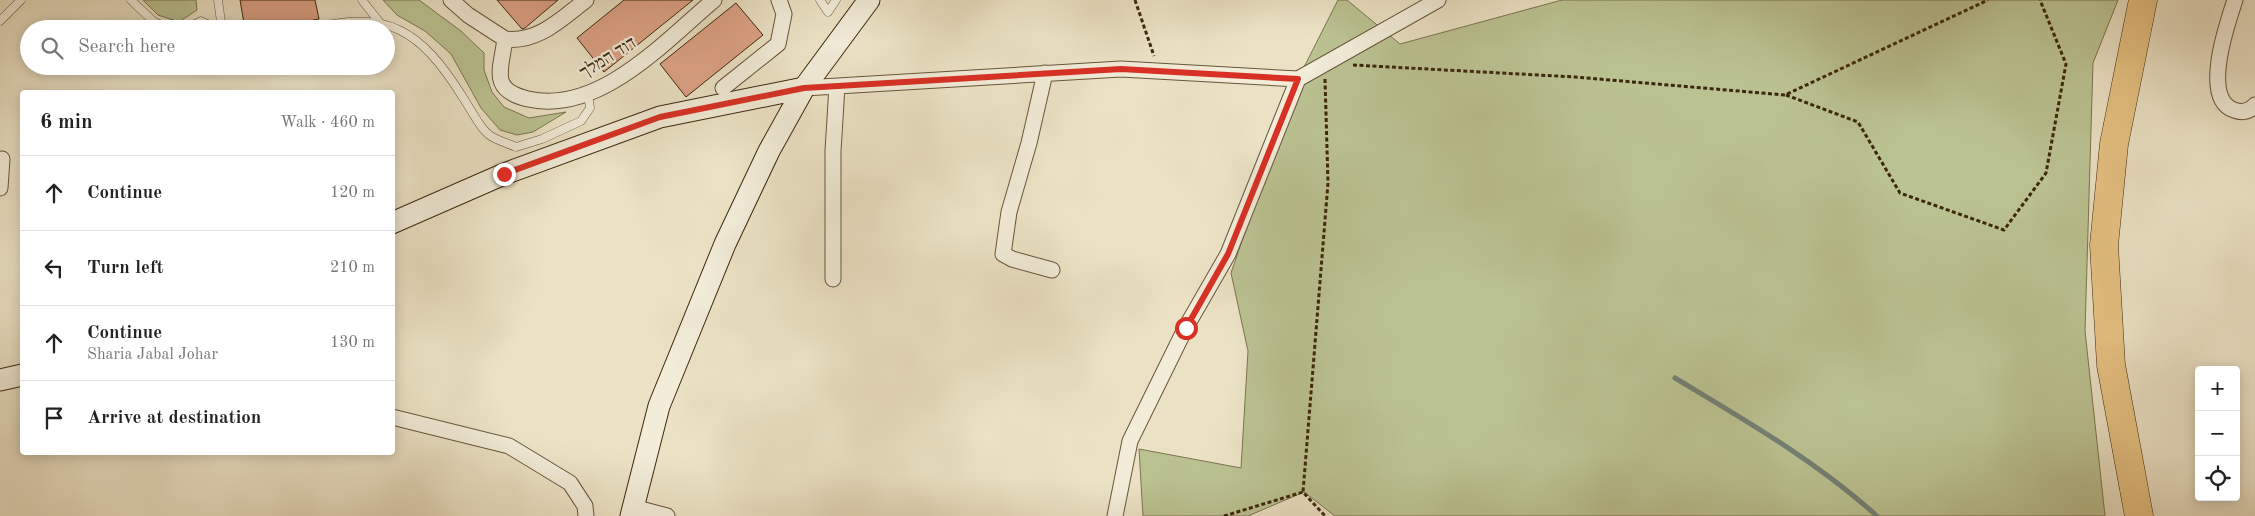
<!DOCTYPE html>
<html lang="en">
<head>
<meta charset="utf-8">
<style>
  :root { --surface:#fff; --page:#f2f2f2; --text:#222; --muted:#767676; --line:#e0e0e0 }
  body { margin:0; font-family:"Old Standard TT","Frank Ruhl Libre",serif; background:var(--page); color:var(--text) }
  .controls { position:absolute; right:15px; bottom:15px; display:grid; overflow:hidden; border-radius:5px; box-shadow:0 2px 12px #0003 }
  .controls button { width:45px; height:45px; display:grid; place-items:center; padding:0; border:0; border-bottom:1px solid var(--line); background:var(--surface); color:var(--text); font:25px sans-serif }
  .stop { position:absolute; width:15px; height:15px; margin:-11px; border:4px solid #d93025; border-radius:50%; background:#fff }
  .stop.end { background:#d93025; border-color:#fff; box-shadow:0 1px 5px #0008 }
  .list { margin:0; padding:0; list-style:none }
  h2 { display:flex; justify-content:space-between; align-items:center; height:65px; margin:0; padding:0 20px; font-size:21px }
  h2 small { font-size:16px; font-weight:400; color:var(--muted) }
  .list li { display:grid; grid-template-columns:32px 1fr auto; gap:15px; align-items:center; box-sizing:border-box; height:75px; padding:0 20px; border-top:1px solid var(--line) }
  .list b { display:block; font-size:19px; white-space:nowrap }
  .list p { margin:0; font-size:16px; white-space:nowrap; color:var(--muted) }
  .list em { font-size:16px; font-style:normal; color:var(--muted) }
  .icon { flex:none; width:28px; height:28px; fill:none; stroke:currentColor; stroke-width:2; stroke-linecap:round; stroke-linejoin:round }
  .map { position:relative; flex:none; width:2255px; height:516px; overflow:hidden }
  .search { position:absolute; background:var(--surface); box-shadow:0 2px 12px #0003; left:20px; top:20px; width:375px; height:55px; display:flex; align-items:center; gap:12px; box-sizing:border-box; padding:0 18px; border-radius:28px; color:var(--muted); font-size:19px }
  .panel { position:absolute; background:var(--surface); box-shadow:0 2px 12px #0003; left:20px; top:90px; width:375px; height:365px; border-radius:5px }
  .map>svg:first-child { display:block }
  .green { fill:#bbc292; stroke:#7c744f }
  .lines { fill:none; stroke-linecap:round; stroke-linejoin:round }
  .stream { stroke:#748174; stroke-width:5 }
  .building { fill:#dda286; stroke:#3c270c }
  .lane-casing { stroke:#68563a; stroke-width:9 }
  .street-casing { stroke:#68563a; stroke-width:17 }
  .secondary-casing { stroke:#3c270c; stroke-width:23 }
  .highway-casing { stroke:#3c270c; stroke-width:29 }
  .path { stroke:#3c270c; stroke-width:3; stroke-dasharray:4 2.5; stroke-linecap:butt }
  .lane { stroke:#f2ecd9; stroke-width:8 }
  .street { stroke:#f2ecd9; stroke-width:15 }
  .secondary { stroke:#f2ecd9; stroke-width:21 }
  .highway { stroke:#e6c182; stroke-width:28 }
  .route { stroke:#d93025; stroke-width:6 }
  .labels { text-anchor:middle; dominant-baseline:central; stroke-width:4.5; stroke-linejoin:round; paint-order:stroke }
  .street-label { font-size:18px; fill:#3c270c; stroke:#f2ecd9 }
</style>
</head>
<body>
<div class="map">
<svg width="2255" height="516" viewBox="0 0 2255 516">
  <rect width="100%" height="100%" fill="#ebe2c5"/>
  <filter id="stains"><feTurbulence type="fractalNoise" baseFrequency=".004" numOctaves="4"/><feColorMatrix values="0 0 0 0 .2 0 0 0 0 .09 0 0 0 0 .02 0 0 0 .5 -.17"/></filter>
  <radialGradient id="worn" r=".72"><stop offset=".6" stop-color="#630" stop-opacity="0"/><stop offset="1" stop-color="#630" stop-opacity=".3"/></radialGradient>
  <path class="green" d="M143,0H196L197,10L179,22L158,15Z
    M383,0H419L461,31L484,53V70L492,92L504,107L529,118L566,112L533,132L517,135L500,130L481,108L451,54L425,31L397,15Z
    M1338,0H1347L1400,44L1562,0H2118L2093,63L2085,331L2105,516H1335L1304,492L1248,516H1143L1139,449L1241,468L1248,351L1231,273L1298,79Z"/>
  <g class="lines">
    <path class="stream" d="M1675,378C1745,420 1816,461 1877,516"/>
  </g>
  <path class="building" d="M240,0H315L319,19L266,29H245Z
    M497,0H558L525,28L522,29Z
    M624,0H693L604,72L577,38Z
    M736,3L763,35L686,97L660,64Z"/>
  <g class="lines">
    <g class="lane-casing">
      <path id="lane" d="M131,0L154,22L171,29
        M218,0L222,29
        M362,0L380,23
        M820,0L828,12L836,0
        M0,21L21,0
        M184,29L201,21L218,29
        M310,29C388,8 421,31 462,96C469,106 479,127 488,134C495,140 507,143 516,147L542,139L581,121L590,108L588,94"/>
    </g>
    <g class="street-casing">
      <path id="street" d="M451,0L468,15L505,39C501,70 489,90 528,99C599,115 664,42 714,0
        M2235,0C2227,24 2201,99 2234,110C2242,113 2249,112 2255,105
        M505,39C538,43 561,19 586,0
        M1045,73L1029,143L1009,212L1003,254L1012,259L1052,270
        M723,88L778,44L784,14L779,0
        M804,88L1121,69L1298,79L1438,0
        M0,188L2,159
        M833,279V151L837,86
        M392,417L509,446L570,483L585,506L586,516
        M633,507L667,516
        M1115,516L1130,441L1186,327L1228,254L1298,79"/>
    </g>
    <g class="secondary-casing">
      <path id="secondary" d="M392,223L504,174L660,117L804,88
        M0,380L22,375
        M631,516L659,406L725,244L769,151L804,88L869,0"/>
    </g>
    <g class="highway-casing">
      <path id="highway" d="M2139,516L2111,365L2104,245L2114,144L2143,0"/>
    </g>
    <path class="path" d="M1135,0L1154,56
      M1353,65L1575,77L1785,95L1988,0
      M1325,79L1328,183L1303,492L1325,516
      M1786,95L1858,122L1900,193L2004,230L2046,173L2066,64L2040,0
      M1224,516L1303,492"/>
    <use href="#lane" class="lane"/>
    <use href="#street" class="street"/>
    <use href="#secondary" class="secondary"/>
    <use href="#highway" class="highway"/>
  </g>
  <g class="lines">
    <path class="route" d="M504,174L660,117L804,88L1121,69L1298,79L1228,254L1186,328"/>
  </g>
  <g class="labels">
    <g class="street-label">
      <text transform="translate(608 58) rotate(-32)">דוד המלך</text>
    </g>
  </g>
  <rect width="100%" height="100%" filter="url(#stains)"/>
  <rect width="100%" height="100%" fill="url(#worn)"/>
</svg>
<div class="controls">
<button>+</button>
<button>−</button>
<button><svg class="icon" aria-label="locate" viewBox="0 0 24 24"><circle cx="12" cy="12" r="6"/><path d="M12 2v4M12 18v4M2 12h4M18 12h4"/></svg></button>
</div>
<div class="stop" style="left:1186px;top:328px"></div>
<div class="stop end" style="left:504px;top:174px"></div>
<div class="search"><svg class="icon" aria-label="search" viewBox="0 0 24 24"><circle cx="10" cy="10" r="6"/><path d="M15 15l6 6"/></svg>Search here</div>
<section class="panel">
<h2>6 min<small>Walk · 460 m</small></h2>
<ul class="list">
<li><svg class="icon" aria-label="ahead" viewBox="0 0 24 24"><path d="M12 20V5M6 11l6-6 6 6"/></svg><div><b>Continue</b></div><em>120 m</em></li>
<li><svg class="icon" aria-label="left" viewBox="0 0 24 24"><path d="M17 20v-9H6M10 6l-5 5 5 5"/></svg><div><b>Turn left</b></div><em>210 m</em></li>
<li><svg class="icon" aria-label="ahead" viewBox="0 0 24 24"><path d="M12 20V5M6 11l6-6 6 6"/></svg><div><b>Continue</b><p>Sharia Jabal Johar</p></div><em>130 m</em></li>
<li><svg class="icon" aria-label="arrive" viewBox="0 0 24 24"><path d="M6 21V4h12l-3 4 3 4H6"/></svg><div><b>Arrive at destination</b></div></li>
</ul>
</section>
</div>
</body>
</html>
